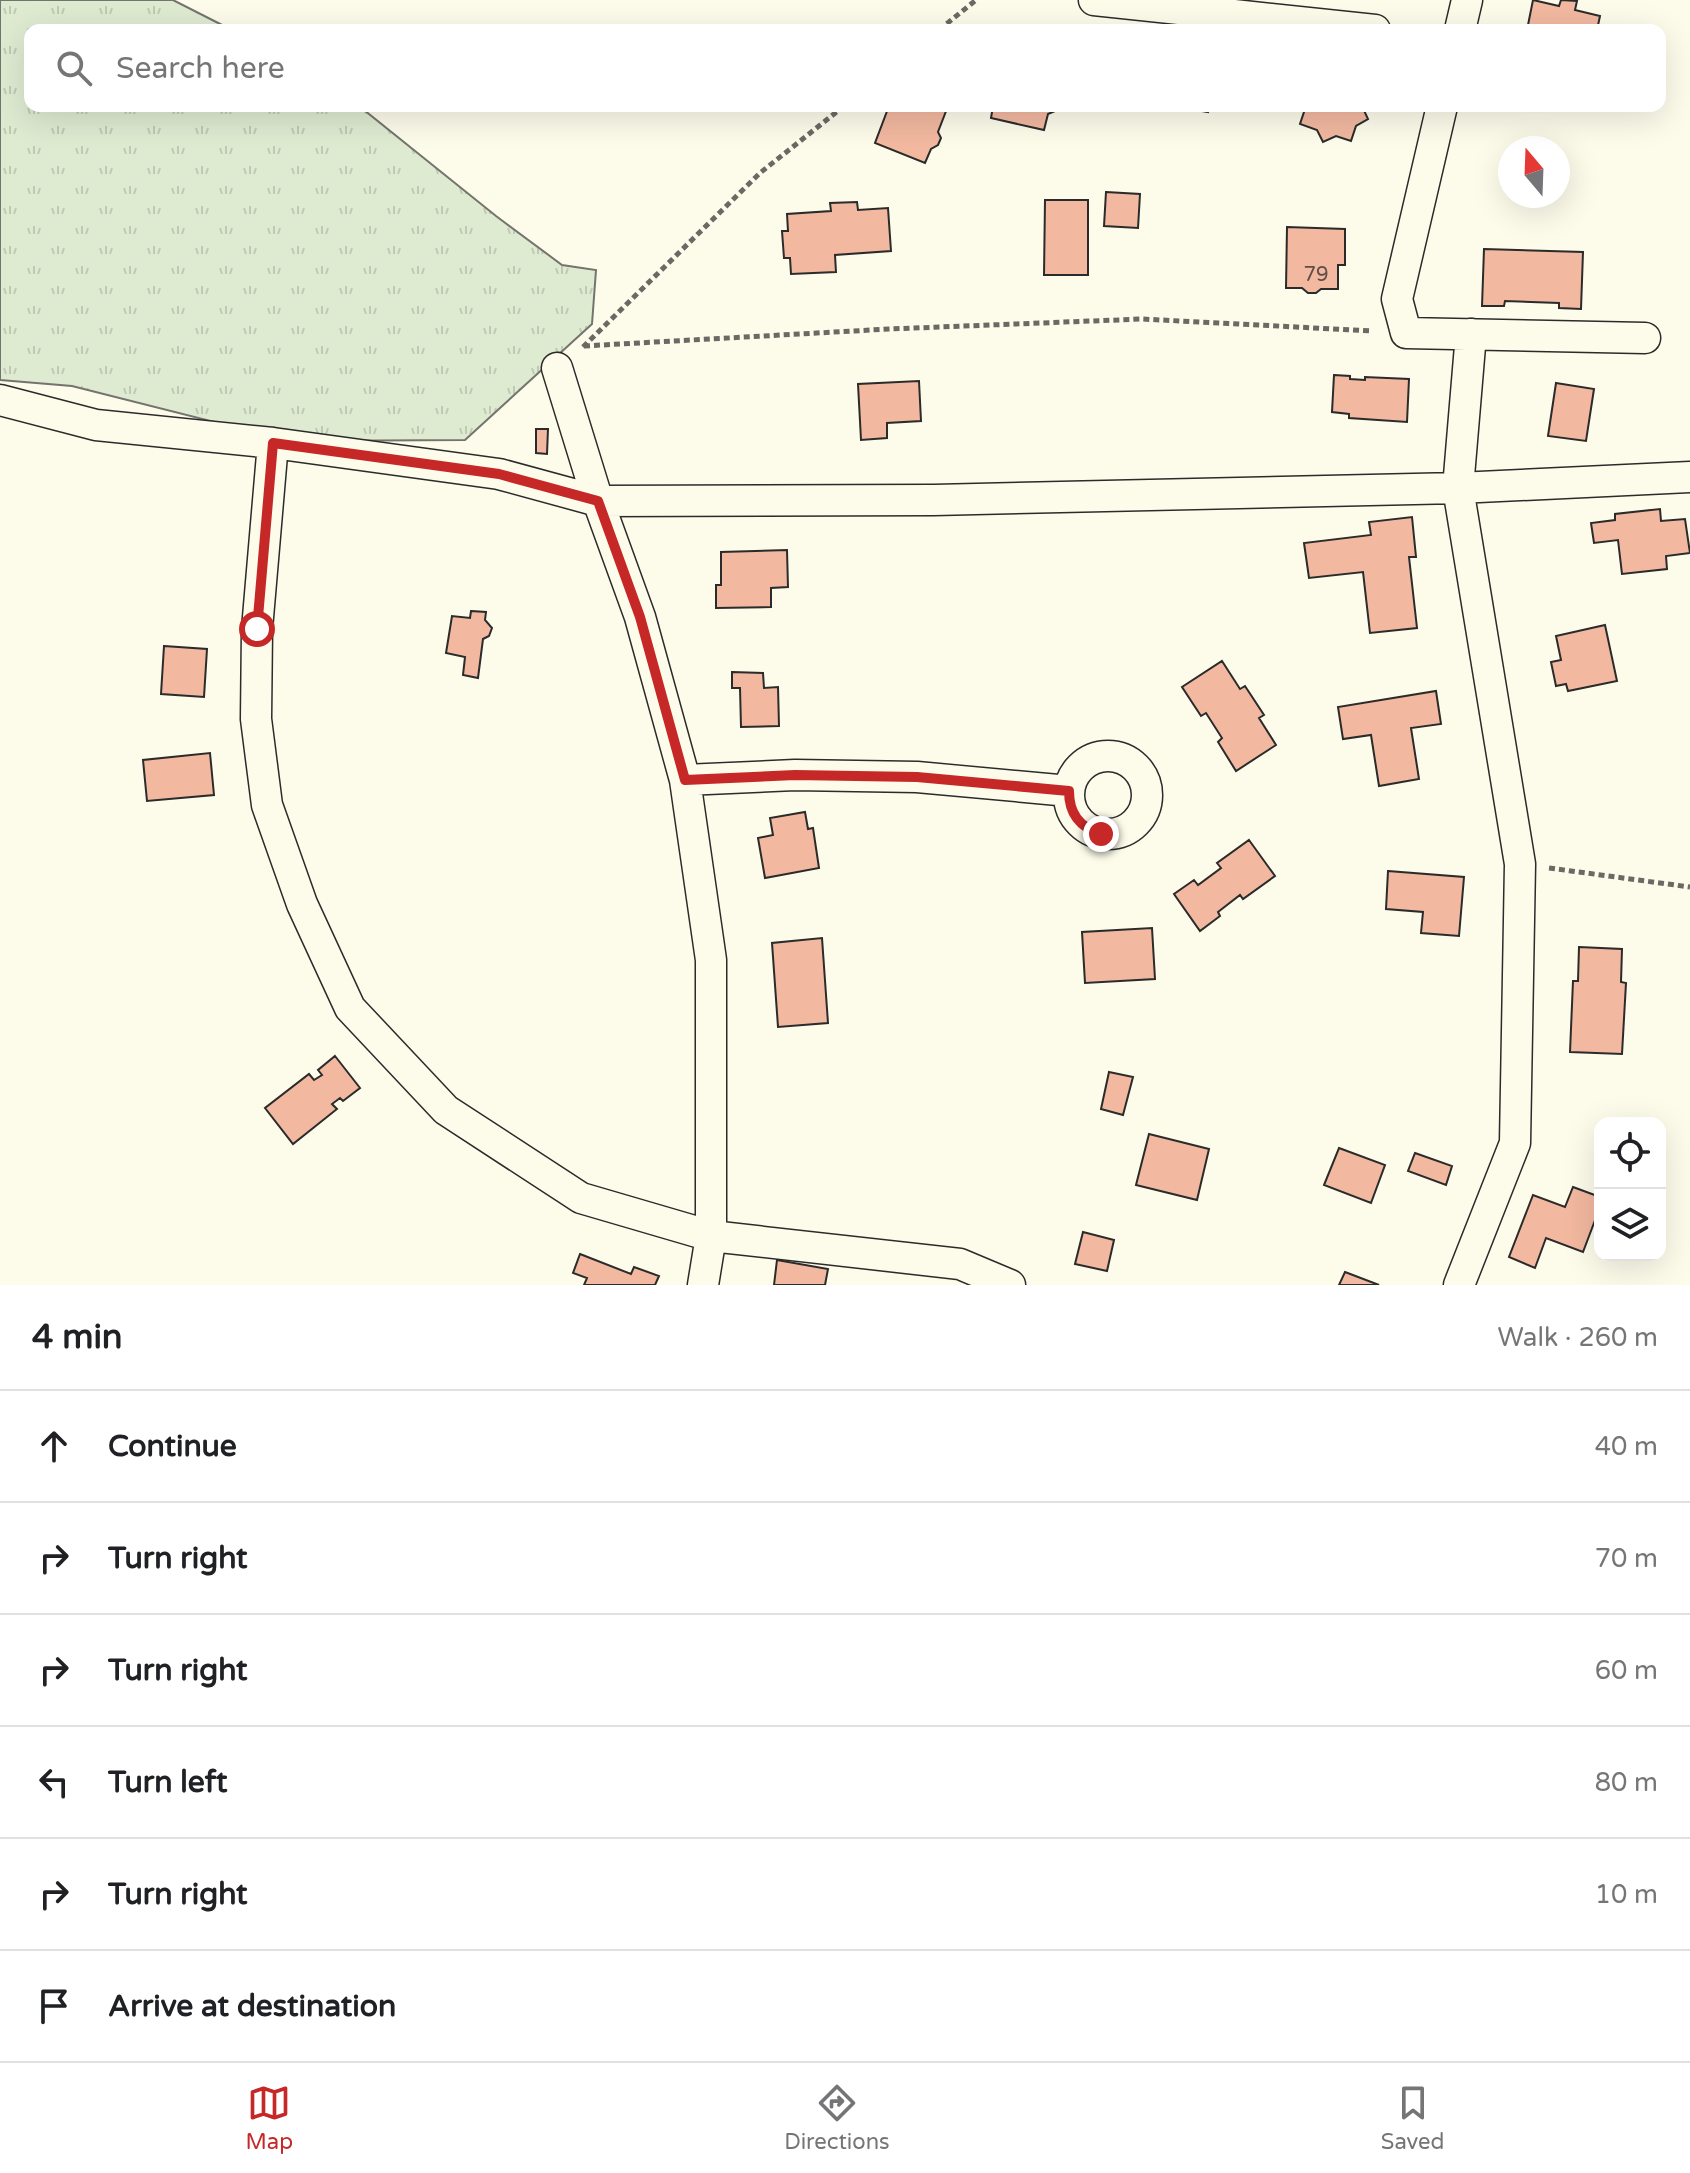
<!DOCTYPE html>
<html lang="en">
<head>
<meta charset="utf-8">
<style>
  :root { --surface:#fff; --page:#f6f6f6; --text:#202124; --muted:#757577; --line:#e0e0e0; --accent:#c62828 }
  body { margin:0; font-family:"Varela Round",sans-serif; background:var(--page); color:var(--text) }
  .controls { position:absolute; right:24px; bottom:24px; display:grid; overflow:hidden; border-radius:16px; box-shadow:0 8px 32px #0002 }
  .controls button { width:72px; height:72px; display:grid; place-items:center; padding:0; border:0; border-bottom:2px solid var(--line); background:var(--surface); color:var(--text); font:40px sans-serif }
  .compass { position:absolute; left:1498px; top:136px; width:72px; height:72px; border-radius:50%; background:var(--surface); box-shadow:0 8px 32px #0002; rotate:341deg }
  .stop { position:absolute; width:24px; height:24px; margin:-18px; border:6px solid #c62828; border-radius:50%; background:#fff }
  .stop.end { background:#c62828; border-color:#fff; box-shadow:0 2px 8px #0008 }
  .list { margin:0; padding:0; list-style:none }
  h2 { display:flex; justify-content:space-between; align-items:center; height:104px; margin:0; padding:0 32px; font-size:34px }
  h2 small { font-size:26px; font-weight:400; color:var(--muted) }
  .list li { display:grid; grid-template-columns:52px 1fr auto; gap:24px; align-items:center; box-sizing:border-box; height:112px; padding:0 32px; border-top:2px solid var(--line) }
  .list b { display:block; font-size:30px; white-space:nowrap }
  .list em { font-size:26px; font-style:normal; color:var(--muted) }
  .icon { flex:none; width:44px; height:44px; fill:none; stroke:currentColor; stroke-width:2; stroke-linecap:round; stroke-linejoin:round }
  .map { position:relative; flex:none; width:1690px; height:1285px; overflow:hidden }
  .search { position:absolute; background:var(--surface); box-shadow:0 8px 32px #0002; left:24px; right:24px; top:24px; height:88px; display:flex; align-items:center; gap:20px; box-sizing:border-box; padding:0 28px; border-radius:16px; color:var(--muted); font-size:30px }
  .sheet { height:776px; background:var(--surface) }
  nav { display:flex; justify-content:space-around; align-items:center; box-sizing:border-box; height:112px; border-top:2px solid var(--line); background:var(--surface); font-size:22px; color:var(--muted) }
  nav a { display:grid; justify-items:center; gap:4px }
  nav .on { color:var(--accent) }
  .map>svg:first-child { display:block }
  .grass { fill:url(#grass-tufts); stroke:#74746e; stroke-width:2 }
  .building { fill:#f2b8a0; stroke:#2b2b2b; stroke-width:2 }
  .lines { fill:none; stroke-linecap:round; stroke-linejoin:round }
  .minor-casing { stroke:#2b2b2b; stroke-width:33 }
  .path { stroke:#6a6964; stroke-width:5; stroke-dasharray:6 4; stroke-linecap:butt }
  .minor { stroke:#fdfbea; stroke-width:30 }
  .route { stroke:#c62828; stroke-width:10 }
  .labels { text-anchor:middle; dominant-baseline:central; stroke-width:6; stroke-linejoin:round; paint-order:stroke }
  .number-label { font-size:20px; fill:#5d4e48 }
</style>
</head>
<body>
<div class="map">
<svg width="1690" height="1285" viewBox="0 0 1690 1285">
  <defs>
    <pattern id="grass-tufts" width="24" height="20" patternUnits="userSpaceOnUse" patternTransform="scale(2)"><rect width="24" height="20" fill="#deebd1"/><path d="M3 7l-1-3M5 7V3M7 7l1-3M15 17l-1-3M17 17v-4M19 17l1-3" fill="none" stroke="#bfcab4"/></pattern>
  </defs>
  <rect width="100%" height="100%" fill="#fdfbea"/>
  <path class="grass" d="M0,0H173L232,30H30V106H359L496,216L562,265L596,270L592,324L465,440L290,441L72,386L0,380Z"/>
  <path class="building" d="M1533,0L1559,6L1561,0L1577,1L1575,10L1600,16L1597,30H1527Z
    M889,106H948L938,132L941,138L938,145L931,149L925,163L875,143Z
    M993,106H1056L1055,111L1048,114L1044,130L991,118Z
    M1173,106H1209L1208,112Z
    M1306,106H1362L1368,119L1356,126L1351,141L1336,136L1323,142L1317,130L1300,124Z
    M1106,192L1140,194L1138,228L1104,226Z
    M1045,200H1088V275H1044Z
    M857,202L858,210L888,208L891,251L835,255L836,272L791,274L790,258H784L782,231H788L787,214L831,211L830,203Z
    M1287,227L1345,229V265H1338V289H1321L1316,293H1308L1302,288H1286Z
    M1484,249L1583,252L1581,309L1559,308V303L1505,301L1504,306H1482Z
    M1334,375L1350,376V379L1365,380V377L1409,379L1407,422L1349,418V414L1332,412Z
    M919,381L921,421L887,423V438L861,440L858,384Z
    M1556,383L1594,389L1586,441L1548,436Z
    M536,429H548L547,454L536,453Z
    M1660,509L1661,521L1685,519L1690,553L1666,556L1667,569L1622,574L1618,540L1594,543L1591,523L1615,520V514Z
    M1412,517L1416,557H1409L1417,628L1370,633L1363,572L1309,578L1304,543L1371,535L1369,522Z
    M787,550L788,587L771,588V607L716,608V585H721V552Z
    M471,611L486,612L485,620L492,628L489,636L483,639L478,678L463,675L465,657L446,653L452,616L470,618Z
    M1605,625L1617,681L1568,691L1566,684L1556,686L1551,662L1561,660L1556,636Z
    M164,646L207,649L204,697L161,694Z
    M1222,661L1240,689L1245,686L1264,715L1259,718L1276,745L1236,771L1218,742L1222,738L1206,713L1201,716L1182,687Z
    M732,672L763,673L764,688L778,687L779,726L741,727L740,688H732Z
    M1436,691L1441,724L1411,728L1419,779L1379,786L1371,735L1343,739L1338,707Z
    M210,753L214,795L147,801L143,760Z
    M805,812L808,829L813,828L819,868L765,878L758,838L773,835L770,818Z
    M1249,840L1275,876L1243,899L1240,895L1218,912L1220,916L1200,931L1174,894L1194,880L1198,885L1221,868L1217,863Z
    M1388,871L1464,877L1459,936L1421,933L1423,912L1386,909Z
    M1152,928L1155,979L1085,983L1082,932Z
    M822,938L828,1023L778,1027L772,943Z
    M1579,947L1622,949L1621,982L1626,983L1622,1054L1570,1052L1573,981H1578Z
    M335,1056L360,1088L343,1101L340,1098L332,1104L337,1109L293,1144L265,1108L309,1074L314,1080L322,1075L318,1070Z
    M1109,1072L1133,1077L1123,1115L1101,1109Z
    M1149,1134L1209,1149L1197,1200L1136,1185Z
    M1339,1148L1385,1165L1371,1203L1324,1185Z
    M1415,1153L1452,1166L1446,1185L1408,1171Z
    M1573,1187L1600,1197V1207L1583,1252L1546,1238L1535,1268L1509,1257L1533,1195L1565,1207Z
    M1083,1232L1114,1240L1107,1271L1075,1264Z
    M580,1254L631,1274L634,1267L659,1276L655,1285H584L587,1278L573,1273Z
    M777,1260L828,1269L825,1285H774Z
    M1345,1272L1379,1285H1339Z"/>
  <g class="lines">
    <g class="minor-casing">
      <path id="minor" d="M1094,0L1375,30
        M1460,30L1467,0
        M1442,106L1397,299L1406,333L1645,338
        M557,368L598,501L640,617L685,780L711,960V1236L703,1285
        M0,400L96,425L273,443L499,474L598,501L934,500L1458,488L1690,477
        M273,443L257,629L256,719L267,805L302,904L350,1008L446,1110L581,1198L711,1236L960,1264L1010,1285
        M1069 795a39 39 0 1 1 78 0a39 39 0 1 1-78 0Z
        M685,780L795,775L917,777L1069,791
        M1459,1285L1515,1143L1520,864L1458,488L1471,334"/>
    </g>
    <path class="path" d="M939,30L976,0
      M584,346L889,329L1142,319L1373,331
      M583,347L760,173L844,106
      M1549,868L1690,887"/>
    <use href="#minor" class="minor"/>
  </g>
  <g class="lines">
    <path class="route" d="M257,629L273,443L499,474L598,501L640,617L685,780L795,775L917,777L1069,791C1069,813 1079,827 1101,834"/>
  </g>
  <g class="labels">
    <g class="number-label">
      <text x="1316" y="275">79</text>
    </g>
  </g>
</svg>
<div class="controls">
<button><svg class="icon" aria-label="locate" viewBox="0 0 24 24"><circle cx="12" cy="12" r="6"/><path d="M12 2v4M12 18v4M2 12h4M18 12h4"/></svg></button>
<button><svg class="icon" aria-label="layers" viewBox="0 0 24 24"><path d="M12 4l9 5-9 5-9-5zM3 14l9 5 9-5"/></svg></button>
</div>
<svg class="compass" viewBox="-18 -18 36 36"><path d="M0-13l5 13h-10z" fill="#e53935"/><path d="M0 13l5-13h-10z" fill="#757577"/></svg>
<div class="stop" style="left:257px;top:629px"></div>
<div class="stop end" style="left:1101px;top:834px"></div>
<div class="search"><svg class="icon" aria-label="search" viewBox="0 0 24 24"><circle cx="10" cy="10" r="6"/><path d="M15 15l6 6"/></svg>Search here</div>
</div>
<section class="sheet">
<h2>4 min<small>Walk · 260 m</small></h2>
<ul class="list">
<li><svg class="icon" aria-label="ahead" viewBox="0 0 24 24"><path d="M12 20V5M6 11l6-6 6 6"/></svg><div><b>Continue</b></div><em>40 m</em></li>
<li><svg class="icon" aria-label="right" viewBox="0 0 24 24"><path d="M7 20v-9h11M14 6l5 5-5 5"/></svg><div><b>Turn right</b></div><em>70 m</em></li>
<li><svg class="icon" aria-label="right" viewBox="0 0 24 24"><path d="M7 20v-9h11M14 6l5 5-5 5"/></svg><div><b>Turn right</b></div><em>60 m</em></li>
<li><svg class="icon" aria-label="left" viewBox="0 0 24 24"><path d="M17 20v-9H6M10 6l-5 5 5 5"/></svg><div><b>Turn left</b></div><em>80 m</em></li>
<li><svg class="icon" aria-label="right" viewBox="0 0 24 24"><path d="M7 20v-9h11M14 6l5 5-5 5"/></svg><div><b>Turn right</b></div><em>10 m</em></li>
<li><svg class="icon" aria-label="arrive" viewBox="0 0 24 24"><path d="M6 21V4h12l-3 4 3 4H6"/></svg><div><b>Arrive at destination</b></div></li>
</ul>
</section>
<nav>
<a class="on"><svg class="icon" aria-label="map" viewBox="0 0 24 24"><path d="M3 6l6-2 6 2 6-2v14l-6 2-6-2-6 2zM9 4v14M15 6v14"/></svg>Map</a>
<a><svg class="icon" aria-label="directions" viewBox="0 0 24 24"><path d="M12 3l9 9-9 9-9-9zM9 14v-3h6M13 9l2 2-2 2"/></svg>Directions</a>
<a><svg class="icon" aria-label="saved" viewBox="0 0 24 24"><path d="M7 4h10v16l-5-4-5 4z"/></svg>Saved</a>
</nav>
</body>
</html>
